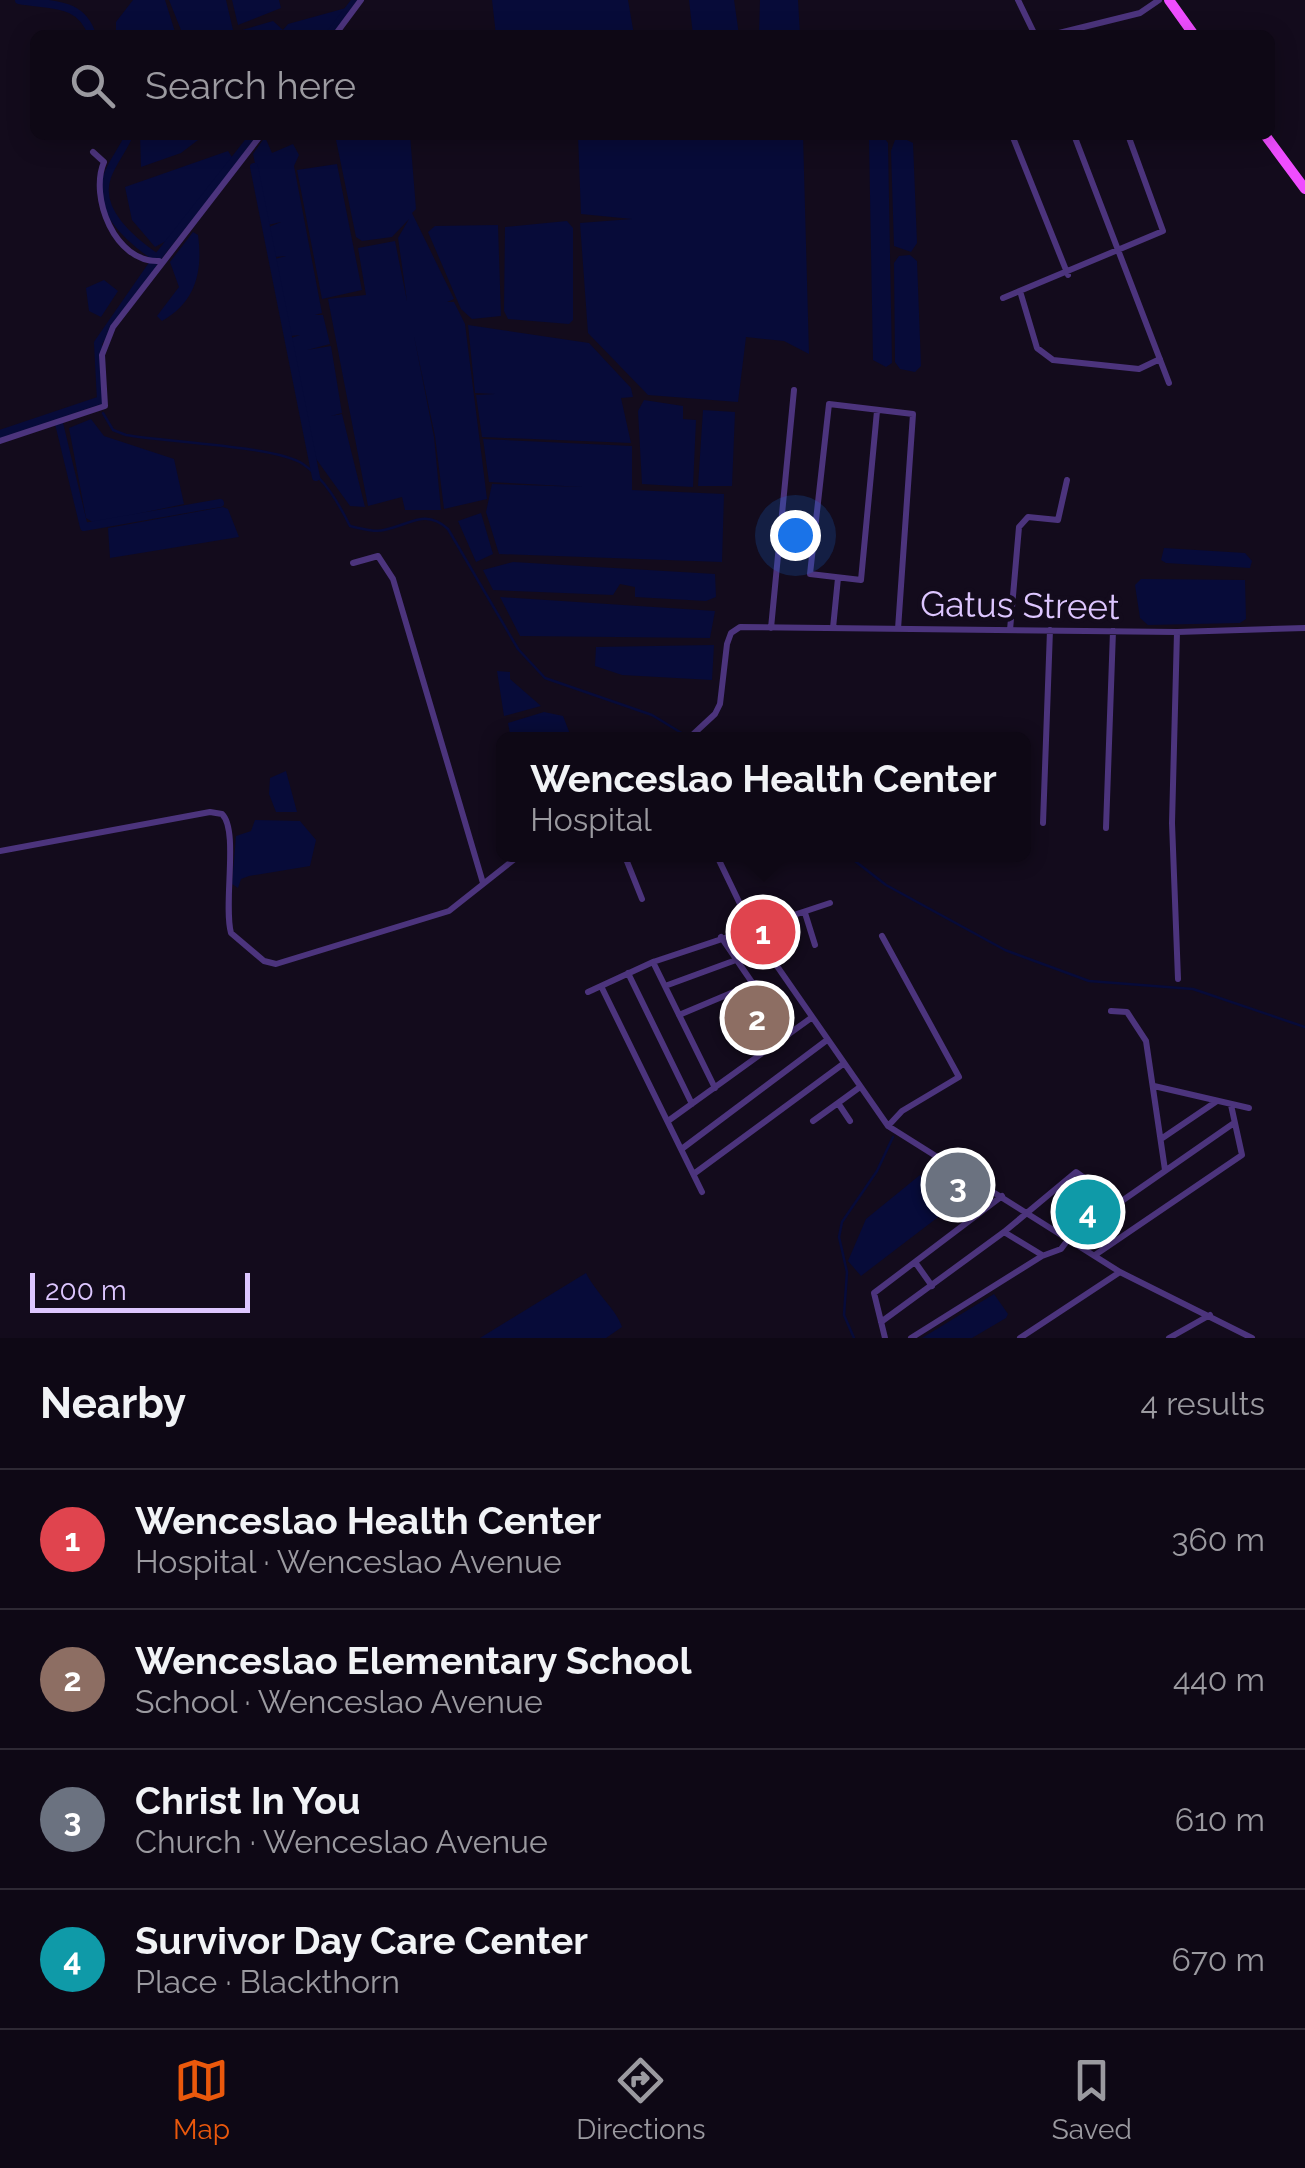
<!DOCTYPE html>
<html lang="en">
<head>
<meta charset="utf-8">
<style>
  :root { --surface:#0e0815; --page:#1c1622; --text:#f1f3f6; --muted:#9b9aa0; --line:#2e2934; --accent:#ea580c }
  body { margin:0; font-family:Raleway,sans-serif; background:var(--page); color:var(--text) }
  .scale { position:absolute; left:30px; bottom:25px; width:220px; box-sizing:border-box; padding-left:10px; border:5px solid #ddc6ff; border-top:0; font-size:28px; line-height:35px; white-space:nowrap; color:#ddc6ff; -webkit-text-stroke:8px #130b1c; paint-order:stroke }
  .you { position:absolute; left:795px; top:535px; width:35px; height:35px; margin:-25px; border:8px solid #fff; border-radius:50%; background:#1a73e8; box-shadow:0 0 0 15px #1a73e833 }
  .badge { display:grid; place-items:center; width:65px; height:65px; border-radius:50%; background:var(--accent); color:#fff; font-size:32px; font-weight:700 }
  .pin { position:absolute; translate:-50% -50%; border:5px solid #fff; box-shadow:0 2px 10px #0006 }
  .popup { position:absolute; left:496px; top:732px; width:535px; height:130px; box-sizing:border-box; display:grid; place-content:center; border-radius:15px; background:var(--surface); filter:drop-shadow(0 2px 8px #0005); font-size:32px; white-space:nowrap; color:var(--muted) }
  .popup b { font-size:38px; color:var(--text) }
  .popup::after { content:''; position:absolute; left:50%; top:100%; margin-left:-20px; border:20px solid transparent; border-top-color:var(--surface) }
  .list { margin:0; padding:0; list-style:none }
  h2 { display:flex; justify-content:space-between; align-items:center; height:130px; margin:0; padding:0 40px; font-size:42px }
  h2 small { font-size:32px; font-weight:400; color:var(--muted) }
  .list li { display:grid; grid-template-columns:65px 1fr auto; gap:30px; align-items:center; box-sizing:border-box; height:140px; padding:0 40px; border-top:2px solid var(--line) }
  .list b { display:block; font-size:38px; white-space:nowrap }
  .list p { margin:0; font-size:32px; white-space:nowrap; color:var(--muted) }
  .list em { font-size:32px; font-style:normal; color:var(--muted) }
  .icon { flex:none; width:55px; height:55px; fill:none; stroke:currentColor; stroke-width:2; stroke-linecap:round; stroke-linejoin:round }
  .map { position:relative; flex:none; width:1305px; height:1338px; overflow:hidden }
  .search { position:absolute; background:var(--surface); box-shadow:0 5px 25px #0003; left:30px; right:30px; top:30px; height:110px; display:flex; align-items:center; gap:25px; box-sizing:border-box; padding:0 35px; border-radius:15px; color:var(--muted); font-size:38px }
  .sheet { height:690px; background:var(--surface) }
  nav { display:flex; justify-content:space-around; align-items:center; box-sizing:border-box; height:140px; border-top:2px solid var(--line); background:var(--surface); font-size:28px; color:var(--muted) }
  nav a { display:grid; justify-items:center; gap:5px }
  nav .on { color:var(--accent) }
  .map>svg:first-child { display:block }
  .water { fill:#070b39 }
  .lines { fill:none; stroke-linecap:round; stroke-linejoin:round }
  .stream { stroke:#070b39; stroke-width:2.5 }
  .canal { stroke:#070b39; stroke-width:8 }
  .minor { stroke:#4c347d; stroke-width:6 }
  .primary { stroke:#ef4dff; stroke-width:10 }
  .labels { text-anchor:middle; dominant-baseline:central; stroke-width:9; stroke-linejoin:round; paint-order:stroke }
  .street-label { font-size:35px; fill:#ddc6ff; stroke:#130b1c }
</style>
</head>
<body>
<div class="map">
<svg width="1305" height="1338" viewBox="0 0 1305 1338">
  <rect width="100%" height="100%" fill="#130b1c"/>
  <path class="water" d="M133,0H165L176,35H116V22Z
    M169,0H226L233,30L183,35Z
    M232,0H279L281,8L238,25Z
    M492,0H628L634,35H496Z
    M689,0H734L739,35H693Z
    M760,0H798L800,35H759Z
    M346,8L326,35H225L273,21L283,30L288,24Z
    M140,135H197L198,140L181,153L141,167Z
    M335,135H410L416,209L412,213L454,299L447,302H454L465,324L487,499L444,509L435,436L408,308L398,238L409,219L392,237L362,241L356,237Z
    M578,135H803L809,354L784,341L746,337L738,402L648,395L588,333L580,223L632,219L581,214Z
    M883,136L888,143L892,363L886,367L873,360L869,139Z
    M265,137L272,153L293,144L299,155L294,166L322,313L315,315H323L330,344L307,350L331,346L342,413L331,416L342,414L365,507L350,506L314,456L291,338L300,335L290,336L275,259L286,256L275,257L269,227L281,222L268,225L253,154Z
    M905,139L913,143L917,243L911,252L894,246L891,151L895,140Z
    M228,151L234,160L166,241L155,247L132,220L125,187Z
    M337,164L362,290L322,299L297,170Z
    M567,221L573,228V320L569,324L508,319L504,311L505,227Z
    M498,225L501,316L472,319L461,309L428,232L435,226Z
    M193,232L198,235C203,271 196,302 162,321L157,316L179,287L170,262Z
    M395,241L434,437L441,510H405L402,497L368,506L328,299L366,295L358,248Z
    M910,255L917,261L921,366L915,372L900,369L895,362L894,263L899,256Z
    M104,280L118,291L101,317L89,311L86,288Z
    M468,325L589,343L631,388L633,397L621,398L631,443L482,437L476,395L495,394L475,393Z
    M644,400L683,406V419L696,420L693,487L642,484L638,411Z
    M703,410L735,412L732,486H698Z
    M91,419L104,436L174,459L184,504L94,523L86,518L69,428Z
    M483,439L632,446V490L724,494L722,562L499,554L486,512L492,484L583,487L489,482Z
    M223,507L228,509L239,537L110,558L108,528Z
    M481,513L493,554L476,562L458,521Z
    M1164,548L1245,553L1252,561L1250,568L1166,563L1161,560Z
    M513,562L715,574L716,597L706,601L635,597V587L620,584L613,595L493,590L483,570Z
    M1141,579L1245,580L1246,619L1240,623L1148,625L1140,618L1135,585Z
    M500,597L715,611L710,638L520,636Z
    M714,645L712,680L622,675L595,666L596,647Z
    M497,671L510,672V679L541,706L504,716Z
    M544,712L563,716L572,739H511L508,723Z
    M286,771L297,812H276L269,794L270,778Z
    M255,820L300,821L316,840L310,866L249,876L241,879L238,888L232,884L236,836L251,831Z
    M920,1175L950,1208L861,1276L848,1261L866,1219Z
    M586,1273C596,1293 618,1312 622,1327L606,1338H480Z
    M994,1294L1008,1314L1006,1318L972,1338H922Z"/>
  <g class="lines">
    <path class="stream" d="M103,413L113,430L126,435C165,442 277,446 303,464C325,479 339,504 350,526C360,528 374,533 384,530C410,525 425,508 448,529L518,649L545,678L652,715L693,740
      M846,854L886,885L1005,950L1089,981L1193,989L1305,1027
      M854,1338L844,1315L847,1272L839,1237L842,1222L877,1171L893,1137"/>
    <path class="canal" d="M19,0C50,6 81,0 92,35
      M329,35L356,0
      M129,135C123,150 112,162 107,177C95,211 132,241 157,258
      M254,167L316,477
      M57,415L84,527L220,503
      M0,434L101,400L98,343L157,258L254,135"/>
    <path class="minor" d="M1018,0L1035,35
      M335,35L361,0
      M1051,35L1140,13L1159,0
      M1012,135L1068,275
      M1074,135L1169,383
      M93,152L104,162C89,197 115,263 159,261
      M1020,291L1037,348L1053,360L1139,369L1160,359
      M1003,298L1163,231L1128,135
      M877,411L861,580L810,574L829,404L913,414L898,629
      M0,441L105,406L102,355L113,327L261,135
      M353,563L378,556L393,579L483,883
      M771,628L794,390
      M833,628L838,578
      M1010,630L1019,527L1028,517L1058,520L1067,480
      M1177,632L1172,823L1178,979
      M687,740L715,714L720,704L727,644L731,633L740,627L1177,632L1305,628
      M1043,823L1050,630
      M1106,828L1113,631
      M0,851L210,812L222,814C239,830 223,904 231,933L264,961L276,964L449,911L521,854
      M624,854L642,899
      M716,854L754,933L888,1126L1120,1272L1252,1338
      M805,913L815,945
      M882,936L959,1077L902,1111L888,1126
      M721,937L788,1035
      M653,962L715,1088
      M628,973L692,1104
      M601,986L702,1192
      M665,986L736,960
      M588,992L653,962L830,903
      M1111,1011L1127,1012L1146,1041L1165,1170
      M679,1015L755,983
      M1154,1086L1249,1108
      M668,1121L811,1018
      M813,1121L838,1103
      M850,1121L838,1103L860,1087
      M1161,1139L1217,1101
      M683,1148L827,1040
      M695,1173L843,1064
      M1004,1232L1042,1255
      M1095,1255L1242,1155L1231,1105
      M915,1262L932,1286
      M881,1322L1004,1232L1076,1172L1119,1203
      M885,1338L874,1293L1002,1196
      M911,1338L1042,1256L1061,1249L1070,1237L1234,1123
      M1020,1338L1120,1272
      M1169,1338L1210,1315"/>
    <path class="primary" d="M1169,0L1194,35
      M1265,135L1305,189"/>
  </g>
  <g class="labels">
    <g class="street-label">
      <text transform="translate(1020 605) rotate(1)">Gatus Street</text>
    </g>
  </g>
</svg>
<div class="scale">200 m</div>
<div class="you"></div>
<div class="pin badge" style="left:763px;top:932px;background:#e0444e">1</div>
<div class="popup"><b>Wenceslao Health Center</b>Hospital</div>
<div class="pin badge" style="left:757px;top:1018px;background:#8d6e63">2</div>
<div class="pin badge" style="left:958px;top:1185px;background:#6b7280">3</div>
<div class="pin badge" style="left:1088px;top:1212px;background:#0f9aa8">4</div>
<div class="search"><svg class="icon" aria-label="search" viewBox="0 0 24 24"><circle cx="10" cy="10" r="6"/><path d="M15 15l6 6"/></svg>Search here</div>
</div>
<section class="sheet">
<h2>Nearby<small>4 results</small></h2>
<ul class="list">
<li><span class="badge" style="background:#e0444e">1</span><div><b>Wenceslao Health Center</b><p>Hospital · Wenceslao Avenue</p></div><em>360 m</em></li>
<li><span class="badge" style="background:#8d6e63">2</span><div><b>Wenceslao Elementary School</b><p>School · Wenceslao Avenue</p></div><em>440 m</em></li>
<li><span class="badge" style="background:#6b7280">3</span><div><b>Christ In You</b><p>Church · Wenceslao Avenue</p></div><em>610 m</em></li>
<li><span class="badge" style="background:#0f9aa8">4</span><div><b>Survivor Day Care Center</b><p>Place · Blackthorn</p></div><em>670 m</em></li>
</ul>
</section>
<nav>
<a class="on"><svg class="icon" aria-label="map" viewBox="0 0 24 24"><path d="M3 6l6-2 6 2 6-2v14l-6 2-6-2-6 2zM9 4v14M15 6v14"/></svg>Map</a>
<a><svg class="icon" aria-label="directions" viewBox="0 0 24 24"><path d="M12 3l9 9-9 9-9-9zM9 14v-3h6M13 9l2 2-2 2"/></svg>Directions</a>
<a><svg class="icon" aria-label="saved" viewBox="0 0 24 24"><path d="M7 4h10v16l-5-4-5 4z"/></svg>Saved</a>
</nav>
</body>
</html>
